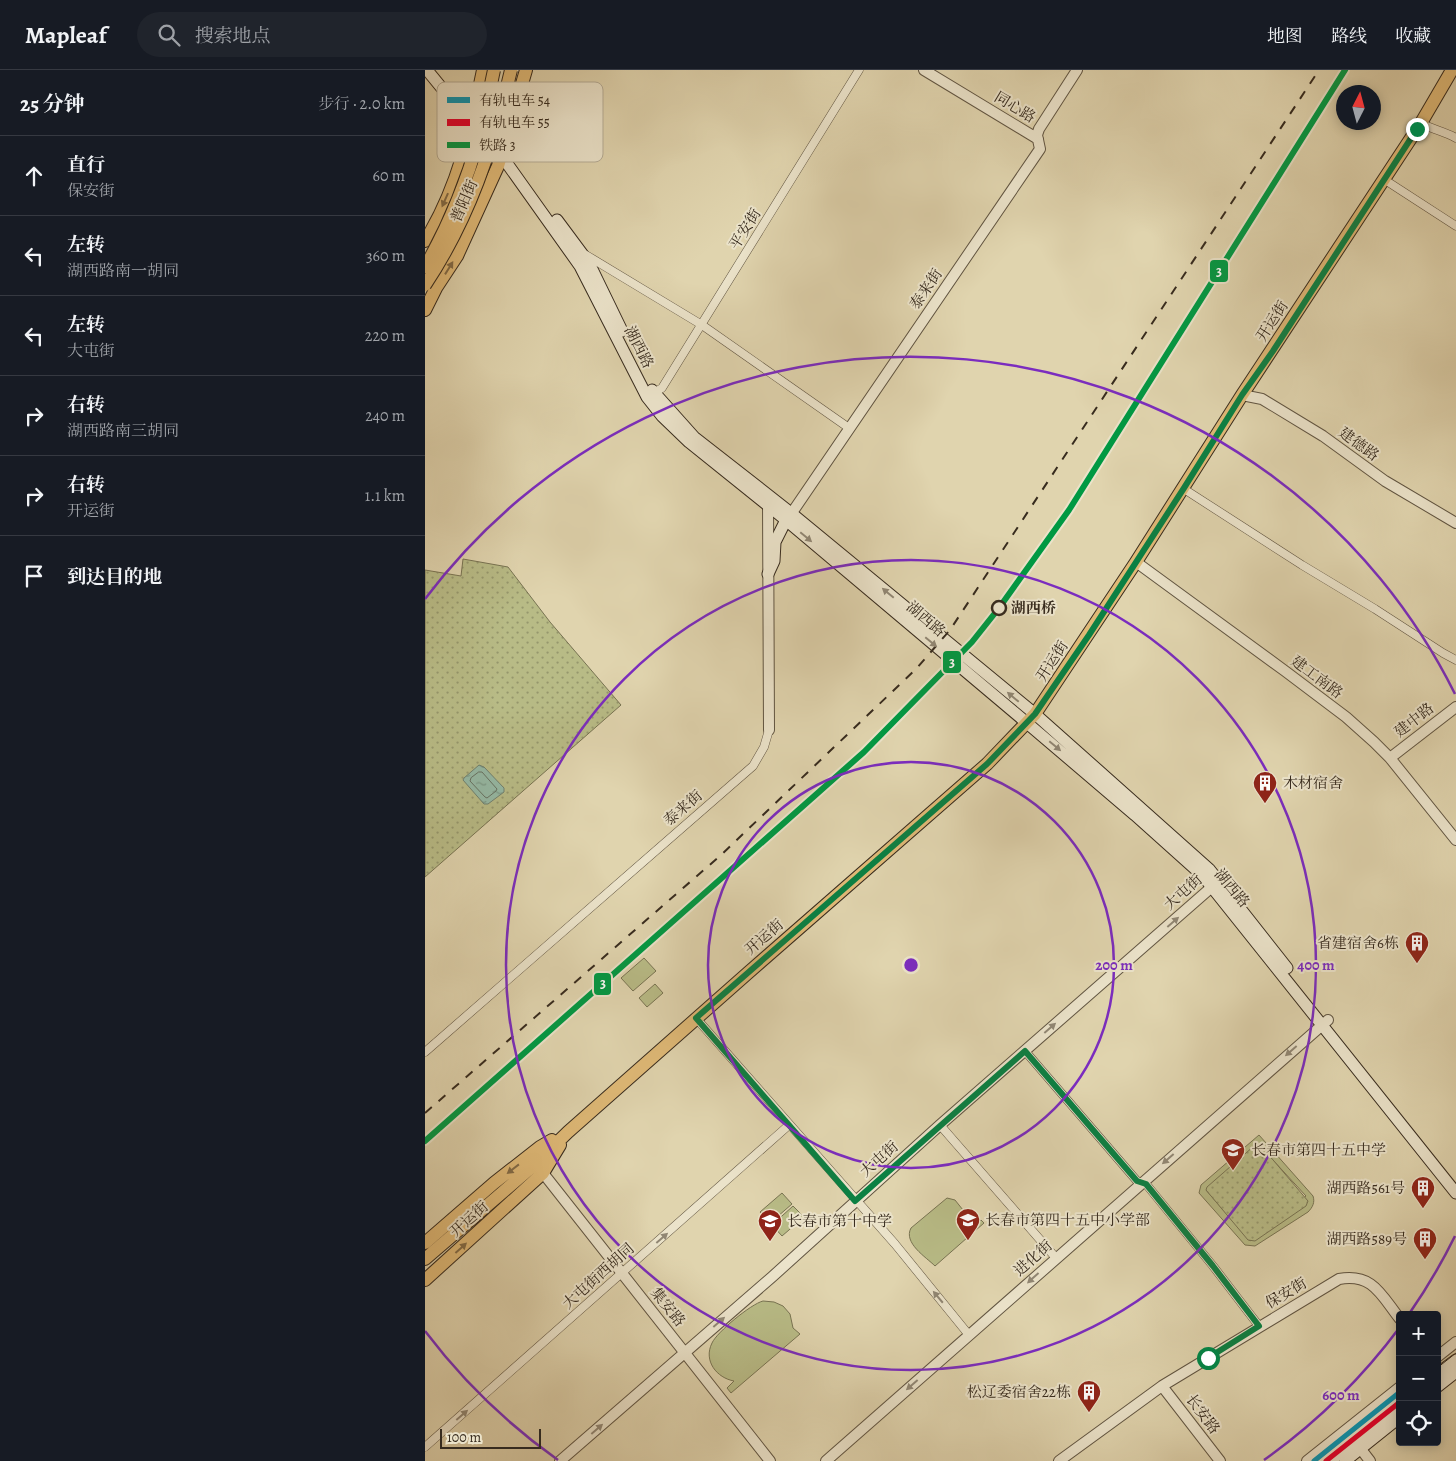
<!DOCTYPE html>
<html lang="zh">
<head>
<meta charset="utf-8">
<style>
  :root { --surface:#171b24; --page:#20242c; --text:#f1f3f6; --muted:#9ea1a6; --line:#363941 }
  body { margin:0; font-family:Alegreya,"Noto Serif SC",serif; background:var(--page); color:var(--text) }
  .controls { position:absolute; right:15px; bottom:15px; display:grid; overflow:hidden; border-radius:5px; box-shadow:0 2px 12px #0003 }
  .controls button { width:45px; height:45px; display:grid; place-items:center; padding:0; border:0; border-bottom:1px solid var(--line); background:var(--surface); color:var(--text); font:25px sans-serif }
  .compass { position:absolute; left:911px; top:15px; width:45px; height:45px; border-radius:50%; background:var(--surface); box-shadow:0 2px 12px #0003; rotate:6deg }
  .scale { position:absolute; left:15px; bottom:12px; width:101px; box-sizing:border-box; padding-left:5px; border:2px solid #372b1e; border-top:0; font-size:14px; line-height:18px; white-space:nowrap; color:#372b1e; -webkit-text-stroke:4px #ebe3ca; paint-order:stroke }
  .stop { position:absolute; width:15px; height:15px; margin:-11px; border:4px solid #0b8043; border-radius:50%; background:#fff }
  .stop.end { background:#0b8043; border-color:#fff; box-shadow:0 1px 5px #0008 }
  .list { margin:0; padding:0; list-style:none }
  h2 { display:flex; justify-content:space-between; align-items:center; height:65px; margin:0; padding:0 20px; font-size:21px }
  h2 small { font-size:16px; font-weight:400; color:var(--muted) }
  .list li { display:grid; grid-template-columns:32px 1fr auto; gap:15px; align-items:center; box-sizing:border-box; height:80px; padding:0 20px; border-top:1px solid var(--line) }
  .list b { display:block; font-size:19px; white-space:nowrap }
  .list p { margin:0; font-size:16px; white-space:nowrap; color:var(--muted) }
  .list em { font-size:16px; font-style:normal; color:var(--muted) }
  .icon { flex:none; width:28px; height:28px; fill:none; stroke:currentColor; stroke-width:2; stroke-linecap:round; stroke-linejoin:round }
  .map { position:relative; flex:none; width:1031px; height:1391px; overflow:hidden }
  header { display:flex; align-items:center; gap:30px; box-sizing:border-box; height:70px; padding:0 25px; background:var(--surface); border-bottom:1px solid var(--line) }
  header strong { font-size:24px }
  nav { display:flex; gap:28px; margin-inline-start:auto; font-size:18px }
  .search { width:350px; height:45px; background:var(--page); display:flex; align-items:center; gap:12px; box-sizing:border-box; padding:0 18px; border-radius:28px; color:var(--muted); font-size:19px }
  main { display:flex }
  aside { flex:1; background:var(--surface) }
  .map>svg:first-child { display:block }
  .green { fill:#b8bb86; stroke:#787352; fill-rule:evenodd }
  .park { fill:url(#park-dots); stroke:#787352 }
  .water { fill:url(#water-ripples); stroke:#6f806f }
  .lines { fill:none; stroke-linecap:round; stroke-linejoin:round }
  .shore { stroke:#667262; stroke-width:1 }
  .minor-casing { stroke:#615542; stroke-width:9 }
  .tertiary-casing { stroke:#615542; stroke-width:12 }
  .secondary-casing { stroke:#372b1e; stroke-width:13 }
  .primary-casing { stroke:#372b1e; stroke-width:14 }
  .minor { stroke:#ebe3ca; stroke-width:8 }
  .tertiary { stroke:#ebe3ca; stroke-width:10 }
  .secondary { stroke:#ebe3ca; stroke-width:11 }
  .primary { stroke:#e0ba77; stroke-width:12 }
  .tram { stroke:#372b1e; stroke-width:1 }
  .rail { stroke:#372b1e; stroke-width:2; stroke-dasharray:9 9; stroke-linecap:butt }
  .trunk-bridge-casing { stroke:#372b1e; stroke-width:14; stroke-linecap:butt }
  .trunk-bridge { stroke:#e0ba77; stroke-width:12 }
  .rail-1-casing { stroke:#ebe3ca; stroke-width:10 }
  .rail-1 { stroke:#009943; stroke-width:6 }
  .tram-1-casing { stroke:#ebe3ca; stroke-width:9 }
  .tram-2-casing { stroke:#ebe3ca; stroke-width:9 }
  .tram-1 { stroke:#0896b4; stroke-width:5 }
  .tram-2 { stroke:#e4002b; stroke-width:5 }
  .oneway { fill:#836b46 }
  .oneway2 { fill:#918774 }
  .route { stroke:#0b8043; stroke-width:6 }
  .ring { fill:none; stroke:#7b2cbf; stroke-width:2.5 }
  .stop-dot { fill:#ebe3ca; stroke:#372b1e; stroke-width:2.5 }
  .labels { text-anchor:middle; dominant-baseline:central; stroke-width:4; stroke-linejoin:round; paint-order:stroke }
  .street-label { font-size:15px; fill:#372b1e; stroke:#ebe3ca }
  .stop-label { font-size:15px; font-weight:bold; fill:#372b1e; stroke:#ebe3ca; text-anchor:start }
  .poi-label { font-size:15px; fill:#372b1e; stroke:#ebe3ca; text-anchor:start }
  .key { fill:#ebe3ca; stroke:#b5ac96; stroke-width:1 }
  .key-label { font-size:14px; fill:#372b1e }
  .centre { fill:#7b2cbf; stroke:#ebe3ca; stroke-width:2.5 }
  .ring-label { font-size:15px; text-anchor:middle; font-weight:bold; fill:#7b2cbf; stroke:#ebe3ca; stroke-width:4; stroke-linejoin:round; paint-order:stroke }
  .line-badge { stroke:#ebe3ca; stroke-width:2 }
  .badge-label { font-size:14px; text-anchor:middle; font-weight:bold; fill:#fff }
</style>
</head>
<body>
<header>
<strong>Mapleaf</strong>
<div class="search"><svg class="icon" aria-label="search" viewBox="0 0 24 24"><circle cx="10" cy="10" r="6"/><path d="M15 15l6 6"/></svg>搜索地点</div>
<nav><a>地图</a><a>路线</a><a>收藏</a></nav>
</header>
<main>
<aside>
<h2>25 分钟<small>步行 · 2.0 km</small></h2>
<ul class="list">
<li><svg class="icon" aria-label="ahead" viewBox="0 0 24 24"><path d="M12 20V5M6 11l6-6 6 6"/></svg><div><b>直行</b><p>保安街</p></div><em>60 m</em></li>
<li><svg class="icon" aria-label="left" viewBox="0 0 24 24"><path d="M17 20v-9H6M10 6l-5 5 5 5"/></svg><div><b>左转</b><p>湖西路南一胡同</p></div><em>360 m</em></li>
<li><svg class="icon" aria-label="left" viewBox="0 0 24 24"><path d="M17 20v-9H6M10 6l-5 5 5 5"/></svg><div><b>左转</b><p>大屯街</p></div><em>220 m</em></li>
<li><svg class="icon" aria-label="right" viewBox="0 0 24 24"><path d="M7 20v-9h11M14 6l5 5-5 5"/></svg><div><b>右转</b><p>湖西路南三胡同</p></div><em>240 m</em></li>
<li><svg class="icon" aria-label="right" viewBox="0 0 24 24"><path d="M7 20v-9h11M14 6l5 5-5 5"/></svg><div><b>右转</b><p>开运街</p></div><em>1.1 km</em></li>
<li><svg class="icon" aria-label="arrive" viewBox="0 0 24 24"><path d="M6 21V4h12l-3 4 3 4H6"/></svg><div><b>到达目的地</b></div></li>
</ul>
</aside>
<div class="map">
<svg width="1031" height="1391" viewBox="0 0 1031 1391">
  <defs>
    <pattern id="park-dots" width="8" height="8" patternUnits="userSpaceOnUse" patternTransform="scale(1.25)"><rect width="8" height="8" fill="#b8bb86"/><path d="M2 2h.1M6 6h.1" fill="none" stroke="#96986d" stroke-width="1.8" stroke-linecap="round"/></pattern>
    <pattern id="water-ripples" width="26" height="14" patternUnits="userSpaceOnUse" patternTransform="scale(1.25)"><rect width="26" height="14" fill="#95b9a5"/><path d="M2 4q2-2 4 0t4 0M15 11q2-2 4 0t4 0" fill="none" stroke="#7a9786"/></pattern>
  </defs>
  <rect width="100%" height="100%" fill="#e0d4ae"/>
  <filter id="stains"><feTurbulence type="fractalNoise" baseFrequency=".004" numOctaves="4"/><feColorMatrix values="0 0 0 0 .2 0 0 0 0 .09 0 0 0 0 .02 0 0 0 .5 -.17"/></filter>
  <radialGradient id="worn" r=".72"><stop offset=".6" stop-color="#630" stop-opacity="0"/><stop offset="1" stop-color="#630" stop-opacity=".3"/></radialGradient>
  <path class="green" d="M219,888L231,901L208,921L196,908Z
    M230,914L238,923L222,937L214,928Z
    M834,1065L888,1126C890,1132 888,1137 883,1142L830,1176L820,1175L774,1123L776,1115ZM835,1076L881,1126L825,1171L781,1120Z
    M357,1123L367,1134L345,1153L335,1142Z
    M522,1128L530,1130L550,1155L556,1150L559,1153L510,1196C501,1187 478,1173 486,1158Z
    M368,1136L379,1147L357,1166L347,1155Z
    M338,1231L349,1232L358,1236L365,1244L368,1258L375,1264L306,1323L302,1318L309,1311C292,1308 278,1291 287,1273C292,1262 326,1234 338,1231Z"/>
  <path class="park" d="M38,489L83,497L125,552L196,635L0,807V500L36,506Z
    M833,1075L837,1077L883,1131L881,1136L830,1171L823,1170L781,1120L782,1117L829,1076Z"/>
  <path class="water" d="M54,695L59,697L79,718V722L63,734H59L38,710L39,708Z"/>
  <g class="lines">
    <path class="shore" d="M54,702H57L72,719L71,721L62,728L60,727L45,711L46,708Z"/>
    <g class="minor-casing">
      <path id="minor" d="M996,53C1008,60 1019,61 1031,68
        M960,110L1031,156
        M161,185L277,255L424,358
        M227,324L237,318L434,0
        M759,419L877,495L950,539L1018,583L1031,590
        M271,948L470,1174L544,1265
        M600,981L712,1111L721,1114L788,1196L834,1256
        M0,982L328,696L339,677L344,660
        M515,1055L631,1188
        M0,1377L364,1055"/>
    </g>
    <g class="tertiary-casing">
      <path id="tertiary" d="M499,0L613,69
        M817,325L837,329L898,366L960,411L1031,453
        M343,431L344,660
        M362,450L615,79L612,65L614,59L652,0
        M711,492L860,601L921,647L949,672L965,688L1031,770
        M965,688L1031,637
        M118,1103L345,1391
        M1012,1287L1031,1272
        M737,1316L795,1391
        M935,1378L945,1391
        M135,1391L347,1207L515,1055L788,816L792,811
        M401,1391L903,950
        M634,1391L737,1316L914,1209C948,1203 956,1225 975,1249
        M882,1391L975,1317"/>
    </g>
    <g class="secondary-casing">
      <path id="secondary" d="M2,0L47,55L76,85L155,196L222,327L237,346L264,372L361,450L602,653L710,745L778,806L1031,1123
        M132,150L164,193L197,261
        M227,320L269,367L366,443L610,644L784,799L862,898
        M343,504L349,491L350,472L361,450
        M1012,1304L1031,1290
        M1012,1317L1031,1302
        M905,1391L975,1335
        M920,1391L975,1347"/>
    </g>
    <g class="primary-casing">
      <path id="primary" d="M0,171C33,119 46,59 58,0
        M0,240L11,218L32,186L73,96L101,0
        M0,1173L69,1113L115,1077L127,1070
        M0,1189L108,1096L143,1062L324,902L562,694L610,644L711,492L817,325L996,53L1027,0
        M0,1210L118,1103L135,1075"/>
    </g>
    <use href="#minor" class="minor"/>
    <use href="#tertiary" class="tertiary"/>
    <use href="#secondary" class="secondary"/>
    <use href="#primary" class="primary"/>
    <path class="tram" d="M1012,1298L1031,1283
      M897,1391L975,1328"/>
    <path class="rail" d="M0,1043L296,785L491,599L525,560L894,0"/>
    <g class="trunk-bridge-casing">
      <path id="trunk-bridge" d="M0,197C23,157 41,113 54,68C60,46 64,23 69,0
        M0,215C44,149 68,77 86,0"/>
    </g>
    <use href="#trunk-bridge" class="trunk-bridge"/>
    <g class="rail-1-casing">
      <path id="rail-1" d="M0,1071L439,682L547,572L574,538L644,440L920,0"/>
    </g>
    <use href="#rail-1" class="rail-1"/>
    <g class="tram-1-casing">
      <path id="tram-1" d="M889,1391L975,1322"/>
    </g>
    <g class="tram-2-casing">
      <path id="tram-2" d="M901,1391L975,1332"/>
    </g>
    <use href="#tram-1" class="tram-1"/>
    <use href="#tram-2" class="tram-2"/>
  </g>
  <defs><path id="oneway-solid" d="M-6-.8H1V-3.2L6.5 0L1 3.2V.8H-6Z" transform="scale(1.25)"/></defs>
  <g class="oneway">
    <use href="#oneway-solid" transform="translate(20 130) rotate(114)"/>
    <use href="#oneway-solid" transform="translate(24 198) rotate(-58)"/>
    <use href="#oneway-solid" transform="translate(88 1099) rotate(142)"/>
    <use href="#oneway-solid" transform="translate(36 1178) rotate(-42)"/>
  </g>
  <g class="oneway2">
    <use href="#oneway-solid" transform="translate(381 467) rotate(40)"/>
    <use href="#oneway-solid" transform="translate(463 523) rotate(-140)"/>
    <use href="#oneway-solid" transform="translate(506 572) rotate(40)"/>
    <use href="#oneway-solid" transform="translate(588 627) rotate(-140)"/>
    <use href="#oneway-solid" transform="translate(630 676) rotate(40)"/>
    <use href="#oneway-solid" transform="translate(748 852) rotate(-41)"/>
    <use href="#oneway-solid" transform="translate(625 958) rotate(-41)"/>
    <use href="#oneway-solid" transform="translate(866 981) rotate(139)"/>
    <use href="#oneway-solid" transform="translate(743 1089) rotate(139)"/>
    <use href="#oneway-solid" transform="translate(237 1168) rotate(-41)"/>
    <use href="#oneway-solid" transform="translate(608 1208) rotate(138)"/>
    <use href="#oneway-solid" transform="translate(513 1227) rotate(-130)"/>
    <use href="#oneway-solid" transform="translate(294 1252) rotate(-41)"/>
    <use href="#oneway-solid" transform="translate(487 1315) rotate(139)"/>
    <use href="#oneway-solid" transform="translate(37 1345) rotate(-41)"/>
    <use href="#oneway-solid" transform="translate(172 1359) rotate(-41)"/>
  </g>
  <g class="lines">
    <path class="route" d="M783,1288L834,1256L788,1196L721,1114L712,1111L600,981L430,1131L271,948L562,694L610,644L664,565L759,418L817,325L848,281L992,59"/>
  </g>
  <g class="ring">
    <circle cx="486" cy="895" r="203"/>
    <circle cx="486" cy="895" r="405"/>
    <path d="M1030 1166A608 608 0 0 1 984 1244M975 1257A608 608 0 0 1 839 1390M133 1390A608 608 0 0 1 0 1261M0 529A608 608 0 0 1 1030 624"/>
  </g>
  <defs>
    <g id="building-pin" transform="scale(1.25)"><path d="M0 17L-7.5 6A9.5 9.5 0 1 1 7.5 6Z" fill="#8f2418" stroke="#ebe3ca"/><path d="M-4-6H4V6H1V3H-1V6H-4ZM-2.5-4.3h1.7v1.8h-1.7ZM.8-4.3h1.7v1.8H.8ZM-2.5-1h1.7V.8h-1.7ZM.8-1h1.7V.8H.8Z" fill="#fff"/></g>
    <g id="school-pin" transform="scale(1.25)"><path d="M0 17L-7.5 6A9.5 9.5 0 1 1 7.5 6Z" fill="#8f2418" stroke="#ebe3ca"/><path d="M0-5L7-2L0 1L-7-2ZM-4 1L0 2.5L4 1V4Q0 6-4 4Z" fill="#fff"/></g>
  </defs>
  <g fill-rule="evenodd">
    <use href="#building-pin" x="840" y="713"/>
    <use href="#building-pin" x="992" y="873"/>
    <use href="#school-pin" x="808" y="1080"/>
    <use href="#building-pin" x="998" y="1118"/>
    <use href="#school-pin" x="543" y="1150"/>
    <use href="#school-pin" x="345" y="1151"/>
    <use href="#building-pin" x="1000" y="1169"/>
    <use href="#building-pin" x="664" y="1322"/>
  </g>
  <circle class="stop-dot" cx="574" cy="538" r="7"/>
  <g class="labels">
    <g class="street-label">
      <text transform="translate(590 37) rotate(31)">同心路</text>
      <text transform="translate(39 131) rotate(-66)">普阳街</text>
      <text transform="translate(320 159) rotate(-58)">平安街</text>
      <text transform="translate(501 219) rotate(-56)">泰来街</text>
      <text transform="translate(847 251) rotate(-57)">开运街</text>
      <text transform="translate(214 277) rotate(63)">湖西路</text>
      <text transform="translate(934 374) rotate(36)">建德路</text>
      <text transform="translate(501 549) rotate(40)">湖西路</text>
      <text transform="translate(627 591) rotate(-57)">开运街</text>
      <text transform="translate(892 607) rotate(37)">建工南路</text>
      <text transform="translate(989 650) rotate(-38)">建中路</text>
      <text transform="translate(258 738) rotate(-41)">泰来街</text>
      <text transform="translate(807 818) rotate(50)">湖西路</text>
      <text transform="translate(758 822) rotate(-42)">大屯街</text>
      <text transform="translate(339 867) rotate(-41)">开运街</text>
      <text transform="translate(454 1089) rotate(-42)">大屯街</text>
      <text transform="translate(44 1149) rotate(-42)">开运街</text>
      <text transform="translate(608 1188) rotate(-42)">进化街</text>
      <text transform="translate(173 1206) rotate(-42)">大屯街西胡同</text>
      <text transform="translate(861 1223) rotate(-31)">保安街</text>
      <text transform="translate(243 1237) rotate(51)">集安路</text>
      <text transform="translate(778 1344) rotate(53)">长安路</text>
    </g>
    <g class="stop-label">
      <text x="586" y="538">湖西桥</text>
    </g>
    <g class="poi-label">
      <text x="858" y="713">木材宿舍</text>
      <text x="974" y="873" text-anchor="end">省建宿舍6栋</text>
      <text x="826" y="1080">长春市第四十五中学</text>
      <text x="980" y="1118" text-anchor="end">湖西路561号</text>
      <text x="560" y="1150">长春市第四十五中小学部</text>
      <text x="362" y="1151">长春市第十中学</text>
      <text x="982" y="1169" text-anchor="end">湖西路589号</text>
      <text x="646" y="1322" text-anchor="end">松辽委宿舍22栋</text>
    </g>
  </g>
  <rect x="12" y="12" width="166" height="80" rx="8" class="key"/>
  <rect x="22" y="27" width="23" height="6" fill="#0896b4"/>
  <rect x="22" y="49" width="23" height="7" fill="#e4002b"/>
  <rect x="22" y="72" width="23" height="6" fill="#009943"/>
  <g class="key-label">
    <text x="54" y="35">有轨电车 54</text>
    <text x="54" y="57">有轨电车 55</text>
    <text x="54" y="80">铁路 3</text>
  </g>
  <circle cx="486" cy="895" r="8" class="centre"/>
  <g class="ring-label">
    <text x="689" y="900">200 m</text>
    <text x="891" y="900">400 m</text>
    <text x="916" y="1330">600 m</text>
  </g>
  <g class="line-badge">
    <rect x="784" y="189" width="20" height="24" rx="5" fill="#009943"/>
    <rect x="517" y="580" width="20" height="24" rx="5" fill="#009943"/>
    <rect x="168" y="902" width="19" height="24" rx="5" fill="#009943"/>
  </g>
  <g class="badge-label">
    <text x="794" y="206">3</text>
    <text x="527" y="597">3</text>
    <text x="178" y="918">3</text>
  </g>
  <rect width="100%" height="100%" filter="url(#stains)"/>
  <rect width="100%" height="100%" fill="url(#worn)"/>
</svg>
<div class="controls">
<button>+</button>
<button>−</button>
<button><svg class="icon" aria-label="locate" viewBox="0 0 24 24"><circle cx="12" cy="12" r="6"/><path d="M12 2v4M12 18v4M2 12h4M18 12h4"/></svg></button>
</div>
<svg class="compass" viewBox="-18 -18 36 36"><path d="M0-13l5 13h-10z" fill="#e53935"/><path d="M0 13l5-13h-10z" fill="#9ea1a6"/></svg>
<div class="scale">100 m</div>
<div class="stop" style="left:783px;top:1288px"></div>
<div class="stop end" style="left:992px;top:59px"></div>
</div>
</main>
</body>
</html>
